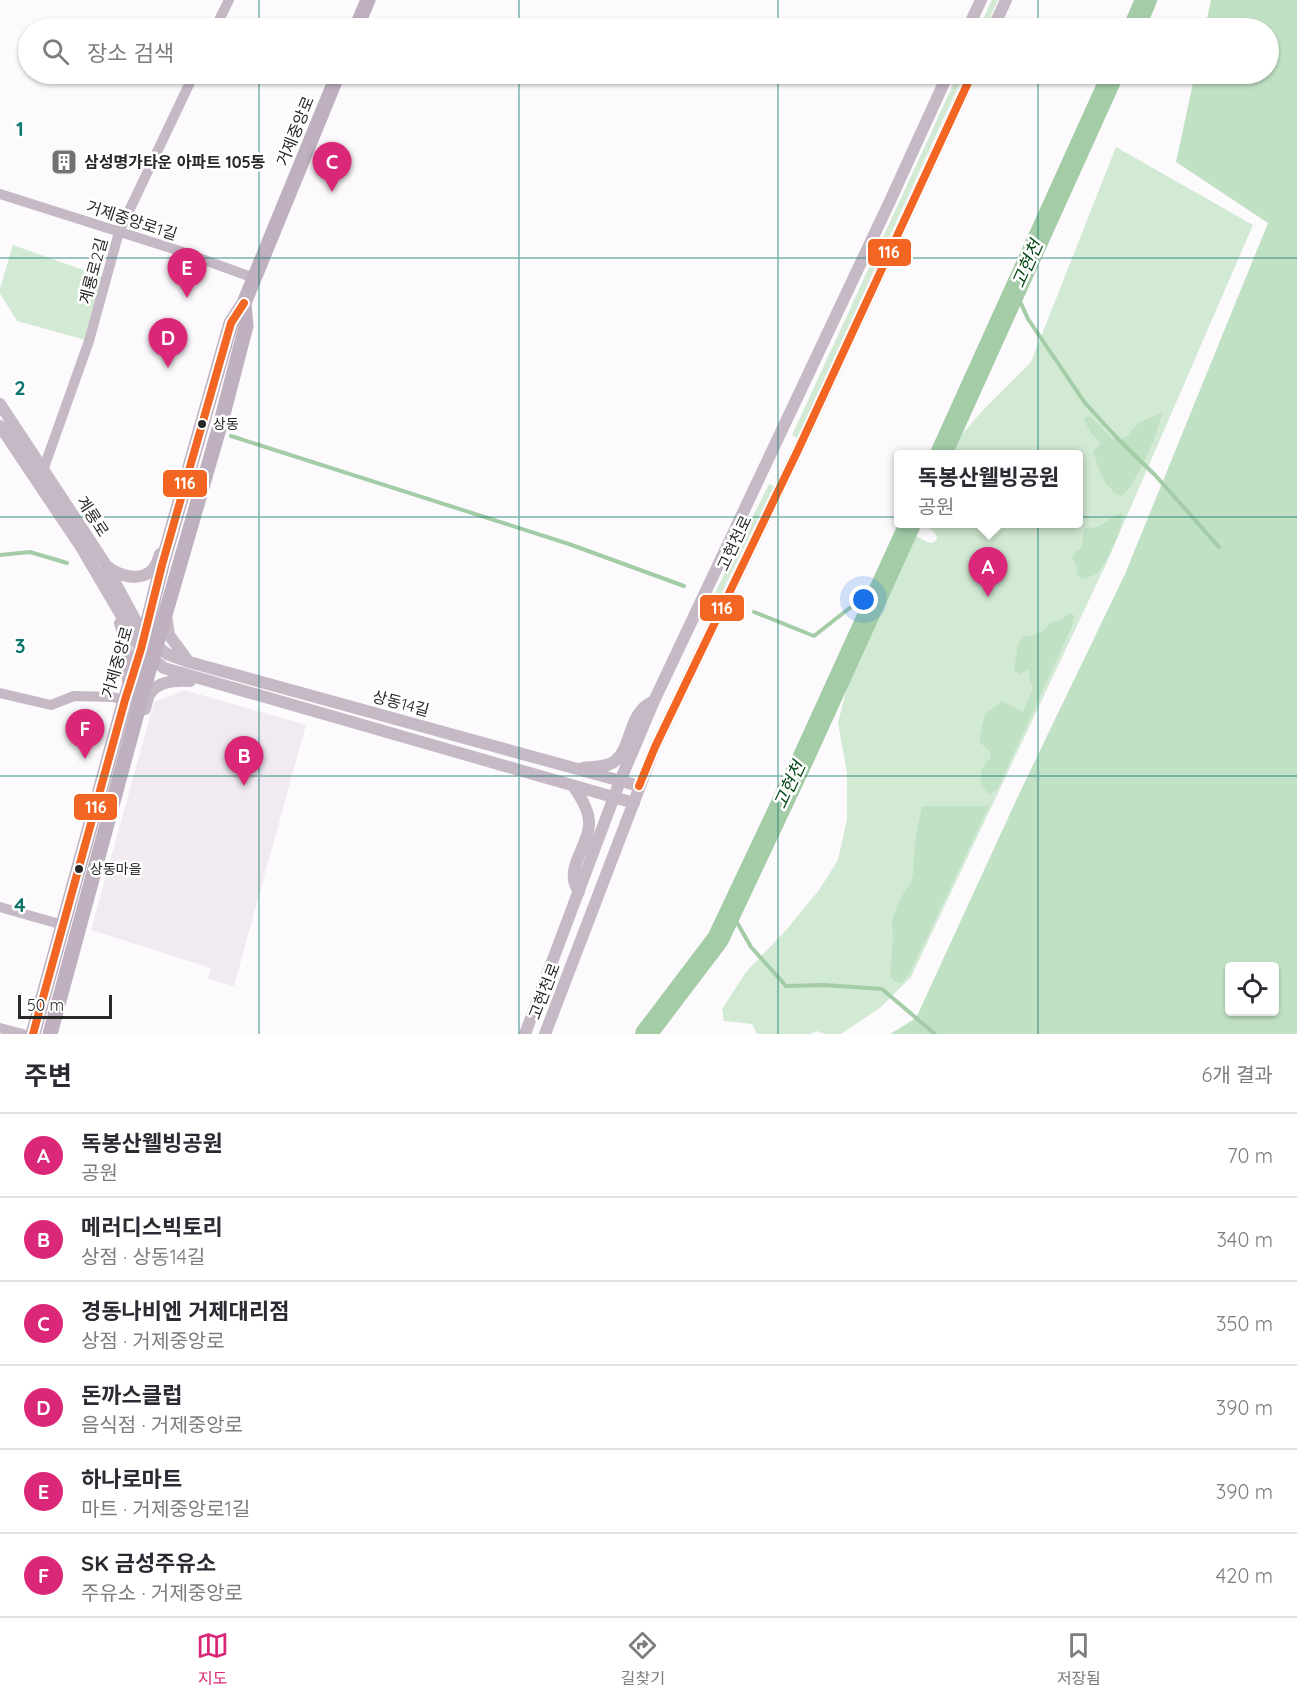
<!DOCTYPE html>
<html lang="ko">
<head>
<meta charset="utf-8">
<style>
  :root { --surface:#fff; --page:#f2f2f3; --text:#2b2b33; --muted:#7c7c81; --line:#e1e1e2; --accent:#db2777 }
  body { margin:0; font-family:Quicksand,"Noto Sans KR",sans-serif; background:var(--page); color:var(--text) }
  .controls { position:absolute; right:18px; bottom:18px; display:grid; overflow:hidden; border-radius:6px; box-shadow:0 2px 4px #0004 }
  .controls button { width:54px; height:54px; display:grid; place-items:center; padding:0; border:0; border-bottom:2px solid var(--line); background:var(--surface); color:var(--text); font:30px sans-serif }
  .scale { position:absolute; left:18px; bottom:15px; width:94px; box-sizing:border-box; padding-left:6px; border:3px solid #292829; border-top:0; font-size:16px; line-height:21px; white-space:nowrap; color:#292829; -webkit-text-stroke:4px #fff; paint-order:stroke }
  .you { position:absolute; left:864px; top:600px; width:21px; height:21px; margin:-15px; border:4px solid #fff; border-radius:50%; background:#1a73e8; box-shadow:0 0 0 9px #1a73e833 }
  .badge { display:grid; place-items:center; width:39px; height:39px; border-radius:50%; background:var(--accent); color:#fff; font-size:20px; font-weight:700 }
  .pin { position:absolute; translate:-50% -50px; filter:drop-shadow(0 2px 3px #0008) }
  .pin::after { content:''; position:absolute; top:32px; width:21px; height:18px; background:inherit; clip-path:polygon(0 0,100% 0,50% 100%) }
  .popup { position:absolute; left:894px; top:450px; width:189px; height:78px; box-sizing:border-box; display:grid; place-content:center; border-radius:6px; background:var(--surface); filter:drop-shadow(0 2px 4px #0005); font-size:20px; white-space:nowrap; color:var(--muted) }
  .popup b { font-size:22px; color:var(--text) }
  .popup::after { content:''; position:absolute; left:50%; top:100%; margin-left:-12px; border:12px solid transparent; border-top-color:var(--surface) }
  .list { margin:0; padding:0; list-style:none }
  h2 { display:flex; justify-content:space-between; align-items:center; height:78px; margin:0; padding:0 24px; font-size:26px }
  h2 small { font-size:20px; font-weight:400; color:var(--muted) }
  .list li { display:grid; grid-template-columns:39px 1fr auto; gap:18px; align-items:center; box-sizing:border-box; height:84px; padding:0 24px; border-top:2px solid var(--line) }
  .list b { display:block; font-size:22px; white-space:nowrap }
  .list p { margin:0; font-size:20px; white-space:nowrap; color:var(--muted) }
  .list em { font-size:20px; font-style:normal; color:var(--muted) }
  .icon { flex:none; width:33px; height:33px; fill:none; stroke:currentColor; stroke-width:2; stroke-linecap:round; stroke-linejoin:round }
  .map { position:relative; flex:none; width:1297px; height:1034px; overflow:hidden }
  .search { position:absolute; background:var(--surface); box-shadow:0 2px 4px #0004; left:18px; right:18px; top:18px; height:66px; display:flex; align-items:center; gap:15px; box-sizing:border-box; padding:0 21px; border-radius:33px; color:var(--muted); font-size:22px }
  .sheet { height:582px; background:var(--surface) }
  nav { display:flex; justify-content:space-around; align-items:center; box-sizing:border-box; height:84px; border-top:2px solid var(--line); background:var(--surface); font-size:16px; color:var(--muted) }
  nav a { display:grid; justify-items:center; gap:3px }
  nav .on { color:var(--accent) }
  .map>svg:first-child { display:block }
  .built { fill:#f1ebf1 }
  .green { fill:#d2ead4 }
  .forest { fill:#c1e1c4; fill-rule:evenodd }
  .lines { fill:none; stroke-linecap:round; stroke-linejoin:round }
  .stream { stroke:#a3cca7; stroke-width:4 }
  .river { stroke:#a3cca7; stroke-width:22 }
  .minor { stroke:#c6b9c6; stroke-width:10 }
  .tertiary { stroke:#c6b9c6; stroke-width:12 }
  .primary { stroke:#beb0be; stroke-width:15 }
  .bus-1-casing { stroke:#fff; stroke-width:12 }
  .bus-1 { stroke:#f26522; stroke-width:8 }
  .grid { fill:none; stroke:#0f766e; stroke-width:1.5; stroke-opacity:0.55 }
  .bus-dot { fill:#292829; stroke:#fff; stroke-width:2 }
  .labels { text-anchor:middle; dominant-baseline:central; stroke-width:5; stroke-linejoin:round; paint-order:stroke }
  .bus-label { font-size:14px; fill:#292829; stroke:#fff; text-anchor:start }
  .street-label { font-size:16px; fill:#292829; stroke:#fff }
  .poi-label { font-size:16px; font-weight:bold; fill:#292829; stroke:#fff; text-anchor:start }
  .water-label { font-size:18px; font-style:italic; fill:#024715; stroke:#fff }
  .grid-label { font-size:20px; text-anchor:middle; font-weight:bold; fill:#0f766e; stroke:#fff; stroke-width:5; stroke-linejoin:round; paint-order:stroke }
  .line-badge { stroke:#fff; stroke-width:2 }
  .badge-label { font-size:16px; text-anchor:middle; font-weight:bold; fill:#fff }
</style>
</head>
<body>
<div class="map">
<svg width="1297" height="1034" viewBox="0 0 1297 1034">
  <rect width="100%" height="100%" fill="#fcfafc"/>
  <path class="built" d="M184,690L306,725L234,986L208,979L211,968L91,930L154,702Z"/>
  <path class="green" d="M992,0H998L985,28H979Z
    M958,74H964L797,438L792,435Z
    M1116,147L1253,225L1107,562L911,977L881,1007L841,1034H825L816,1031L811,1034H757L752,1024L724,1021L722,1009L746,972L787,929L819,890L838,860L847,819V773L838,723L849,679L866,639L885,606L887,588L916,536L927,542L933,543L937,539C936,531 930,529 923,525V524H1078V454H950L957,440L983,410L1031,362Z
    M13,245L106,278L89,341L17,321L0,293V288Z
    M769,484L774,486L715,606L710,603Z"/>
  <path class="forest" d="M1211,0H1297V1034H890L916,1018L1020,792L1125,574L1268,223L1176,162L1195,74H1268V28H1205ZM1274,966V1011H1230V966Z
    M1162,413C1157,437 1139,479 1122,496L1116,494L1107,485L1101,475L1093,452L1101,443C1094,437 1085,427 1085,418L1090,416L1113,439C1131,439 1127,433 1138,424C1145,419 1154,416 1162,413Z
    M1122,513C1125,526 1108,560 1099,571C1094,576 1088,578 1082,579L1076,573L1077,568L1072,557L1075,552L1080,550C1084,543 1081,536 1085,528L1098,527L1116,515Z
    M1070,613L1074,615L1072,626L997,790L989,794C978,785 978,767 990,759C993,748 981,748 979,739L985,714L1002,701L1023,712L1033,688L1030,682L1029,669L1019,674L1014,670L1018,644L1023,637L1032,636L1037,633L1042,632L1050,623L1060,620Z
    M922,806H989L909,975L901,983C896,983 893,981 890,976L893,938L892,921L898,902L911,882L913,875L915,842Z"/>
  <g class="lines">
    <path class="stream" d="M1015,290L1028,319L1085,403L1118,439L1155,475L1219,547
      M231,436L569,544L684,586
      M0,555L30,552L67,563
      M754,612L814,636L884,581
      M731,912L751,947L786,986L824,985L882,989L935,1034"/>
    <path class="river" d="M1134,28L1146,0
      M941,454L1113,74
      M646,1034L718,939L802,761L910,524"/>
    <path class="minor" d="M215,28L229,0
      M0,194L177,250L254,278
      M41,476L89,341L119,232L194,74
      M0,693L51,705L74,696L112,697L125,700
      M0,907L63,925
      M0,1028L23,1034"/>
    <path class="tertiary" d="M968,28L981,0
      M993,28L1006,0
      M0,404L104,562L143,634L167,654L189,662L639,786
      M0,426L81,547L141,649L164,668L634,803
      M108,567C119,576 138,581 150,572C156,568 158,560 160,554
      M166,616L169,635L188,661
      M120,623L126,643L128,682
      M145,709C146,705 147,699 149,695C157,681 177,680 190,681
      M583,768C593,766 607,768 615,761C632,748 628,713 652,702
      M573,786C581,797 590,811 589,825C588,848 563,869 579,892
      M525,1034L620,781L654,701L890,201L948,74
      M545,1034L655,747L798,450L972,74"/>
    <path class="primary" d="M356,28L368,0
      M33,1034L125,700L141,649L162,565L231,323L244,303L338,74
      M50,1034L145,684L221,422L246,326L244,303"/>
    <g class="bus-1-casing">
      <path id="bus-1" d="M639,786L655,747L798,450L972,74
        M33,1034L125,700L141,649L162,565L231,323L244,303"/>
    </g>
    <use href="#bus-1" class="bus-1"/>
  </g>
  <path class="grid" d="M259,0V28M519,0V28M778,0V28M1038,0V28M259,74V1034M519,74V1034M778,74V1034M1038,74V1034M0,258H1297M0,517H1297M0,776H1297"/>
  <defs>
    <g id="building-square" transform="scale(1.35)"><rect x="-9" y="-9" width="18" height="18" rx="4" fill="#737273" stroke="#fff"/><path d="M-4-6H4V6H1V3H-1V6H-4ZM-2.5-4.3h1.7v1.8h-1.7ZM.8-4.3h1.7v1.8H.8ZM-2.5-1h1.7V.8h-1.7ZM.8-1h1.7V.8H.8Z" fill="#fff"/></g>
  </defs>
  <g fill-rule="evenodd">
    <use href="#building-square" x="64" y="162"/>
  </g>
  <g class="bus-dot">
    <circle cx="202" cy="424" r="5"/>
    <circle cx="79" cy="869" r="5"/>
  </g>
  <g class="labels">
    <g class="bus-label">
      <text x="213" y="424">상동</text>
      <text x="90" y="869">상동마을</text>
    </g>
    <g class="street-label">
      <text transform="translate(295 131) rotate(-68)">거제중앙로</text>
      <text transform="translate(132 220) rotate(18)">거제중앙로1길</text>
      <text transform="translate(93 271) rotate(-75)">계룡로2길</text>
      <text transform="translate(93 516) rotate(57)">계룡로</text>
      <text transform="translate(734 543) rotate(-65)">고현천로</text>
      <text transform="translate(117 662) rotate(-74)">거제중앙로</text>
      <text transform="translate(401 703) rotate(15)">상동14길</text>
      <text transform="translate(544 991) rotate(-69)">고현천로</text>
    </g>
    <g class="poi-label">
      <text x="84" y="162">삼성명가타운 아파트 105동</text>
    </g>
    <g class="water-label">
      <text transform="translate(1027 264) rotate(-66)">고현천</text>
      <text transform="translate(789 785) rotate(-65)">고현천</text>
    </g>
  </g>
  <g class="grid-label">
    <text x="20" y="136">1</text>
    <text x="20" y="395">2</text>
    <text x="20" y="653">3</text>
    <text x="20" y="912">4</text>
  </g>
  <g class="line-badge">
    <rect x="867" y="238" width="45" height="29" rx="6" fill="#f26522"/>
    <rect x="162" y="469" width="46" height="29" rx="6" fill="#f26522"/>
    <rect x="699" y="594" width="46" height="28" rx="6" fill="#f26522"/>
    <rect x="73" y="793" width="45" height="28" rx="6" fill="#f26522"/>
  </g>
  <g class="badge-label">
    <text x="889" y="258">116</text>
    <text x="185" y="489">116</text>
    <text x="722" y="614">116</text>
    <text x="96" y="813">116</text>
  </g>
</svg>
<div class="controls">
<button><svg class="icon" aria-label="locate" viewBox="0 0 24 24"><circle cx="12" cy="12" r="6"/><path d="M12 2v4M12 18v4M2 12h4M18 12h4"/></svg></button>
</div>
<div class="scale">50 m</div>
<div class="you"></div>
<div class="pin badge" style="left:988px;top:597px">A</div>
<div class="popup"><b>독봉산웰빙공원</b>공원</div>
<div class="pin badge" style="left:244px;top:786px">B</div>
<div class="pin badge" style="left:332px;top:192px">C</div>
<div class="pin badge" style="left:168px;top:368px">D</div>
<div class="pin badge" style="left:187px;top:298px">E</div>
<div class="pin badge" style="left:85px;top:759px">F</div>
<div class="search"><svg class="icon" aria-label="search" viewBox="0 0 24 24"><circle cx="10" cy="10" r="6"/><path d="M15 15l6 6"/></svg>장소 검색</div>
</div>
<section class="sheet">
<h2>주변<small>6개 결과</small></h2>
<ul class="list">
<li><span class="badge">A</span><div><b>독봉산웰빙공원</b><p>공원</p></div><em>70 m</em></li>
<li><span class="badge">B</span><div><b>메러디스빅토리</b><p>상점 · 상동14길</p></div><em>340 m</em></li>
<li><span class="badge">C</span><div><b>경동나비엔 거제대리점</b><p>상점 · 거제중앙로</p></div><em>350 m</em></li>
<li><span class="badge">D</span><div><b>돈까스클럽</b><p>음식점 · 거제중앙로</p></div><em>390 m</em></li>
<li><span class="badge">E</span><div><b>하나로마트</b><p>마트 · 거제중앙로1길</p></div><em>390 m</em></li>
<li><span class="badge">F</span><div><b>SK 금성주유소</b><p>주유소 · 거제중앙로</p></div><em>420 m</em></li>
</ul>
</section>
<nav>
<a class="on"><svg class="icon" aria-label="map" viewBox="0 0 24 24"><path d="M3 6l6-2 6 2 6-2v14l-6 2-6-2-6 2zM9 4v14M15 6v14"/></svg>지도</a>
<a><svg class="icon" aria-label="directions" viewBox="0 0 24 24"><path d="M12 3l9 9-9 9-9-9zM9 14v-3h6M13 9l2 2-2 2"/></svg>길찾기</a>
<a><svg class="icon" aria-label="saved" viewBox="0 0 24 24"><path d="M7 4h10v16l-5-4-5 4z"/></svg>저장됨</a>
</nav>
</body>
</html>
